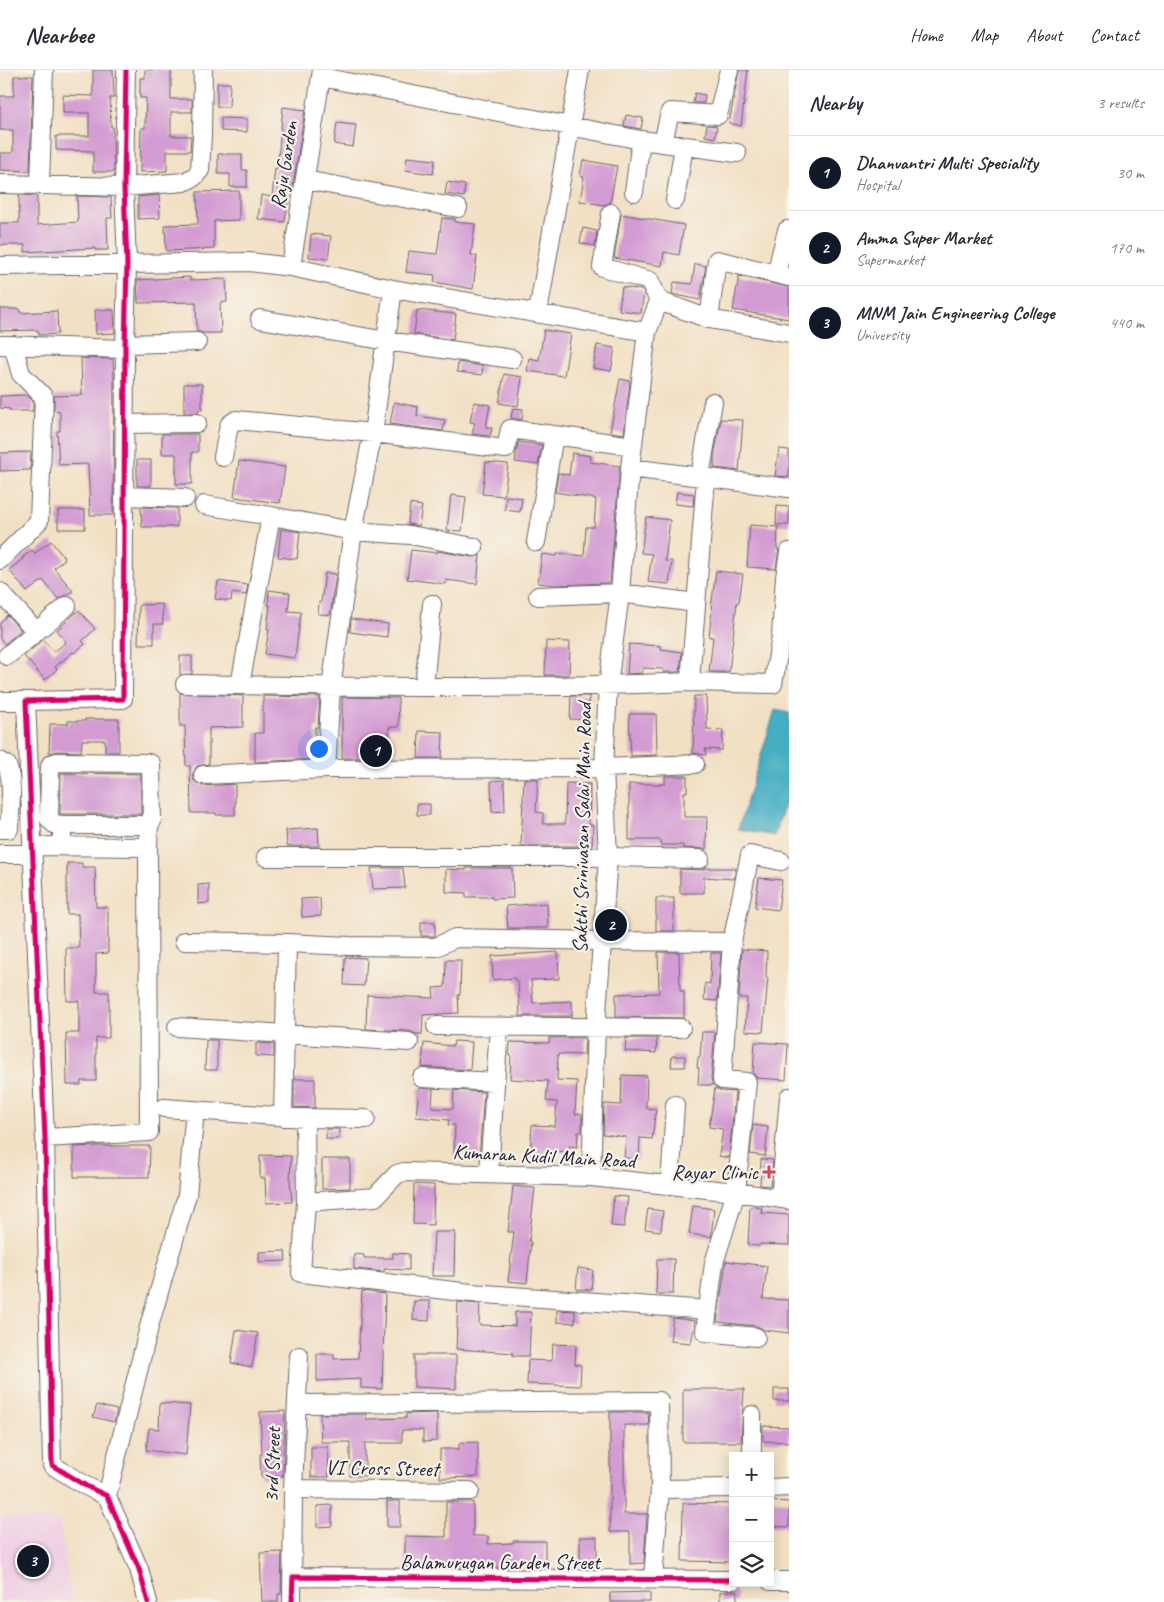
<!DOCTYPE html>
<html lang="en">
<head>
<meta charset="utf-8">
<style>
  :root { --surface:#fff; --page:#f7f7f7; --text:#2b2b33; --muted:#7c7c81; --line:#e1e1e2; --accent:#111827 }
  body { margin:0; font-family:Caveat,sans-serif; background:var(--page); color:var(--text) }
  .controls { position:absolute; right:15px; bottom:15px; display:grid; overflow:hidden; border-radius:0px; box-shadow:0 2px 12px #0003 }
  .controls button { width:45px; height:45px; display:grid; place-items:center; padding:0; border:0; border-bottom:1px solid var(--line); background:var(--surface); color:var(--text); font:25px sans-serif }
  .you { position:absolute; left:318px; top:678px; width:18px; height:18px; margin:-12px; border:4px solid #fff; border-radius:50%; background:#1a73e8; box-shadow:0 0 0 8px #1a73e833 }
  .badge { display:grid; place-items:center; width:32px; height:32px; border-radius:50%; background:var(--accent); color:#fff; font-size:16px; font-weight:700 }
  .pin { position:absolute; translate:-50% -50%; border:2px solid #fff; box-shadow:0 1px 5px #0006 }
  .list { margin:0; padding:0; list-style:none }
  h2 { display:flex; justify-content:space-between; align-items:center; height:65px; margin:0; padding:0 20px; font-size:21px }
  h2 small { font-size:16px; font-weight:400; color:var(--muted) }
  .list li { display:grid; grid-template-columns:32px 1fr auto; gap:15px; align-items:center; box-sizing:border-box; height:75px; padding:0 20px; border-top:1px solid var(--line) }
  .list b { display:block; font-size:19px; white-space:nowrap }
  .list p { margin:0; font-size:16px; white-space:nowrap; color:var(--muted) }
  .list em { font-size:16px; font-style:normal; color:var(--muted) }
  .icon { flex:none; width:28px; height:28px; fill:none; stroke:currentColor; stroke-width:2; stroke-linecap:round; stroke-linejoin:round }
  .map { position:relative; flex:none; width:789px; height:1532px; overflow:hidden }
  header { display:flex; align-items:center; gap:30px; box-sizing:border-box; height:70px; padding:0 25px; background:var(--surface); border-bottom:1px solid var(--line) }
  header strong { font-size:24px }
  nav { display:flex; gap:28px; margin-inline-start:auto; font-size:18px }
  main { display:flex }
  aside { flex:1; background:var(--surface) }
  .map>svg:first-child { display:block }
  .built { fill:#f1d0e4 }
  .water { fill:#44aec3; stroke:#33687f }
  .building { fill:#d39bd3 }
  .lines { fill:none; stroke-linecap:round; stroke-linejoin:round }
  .minor-casing { stroke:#6b646b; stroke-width:20 }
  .minor { stroke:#fff; stroke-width:18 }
  .cycleway-casing { stroke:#f7f3e8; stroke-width:8 }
  .cycleway { stroke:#d6006c; stroke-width:5 }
  .poi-dot { fill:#d1495b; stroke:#f7f3e8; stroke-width:2 }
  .labels { text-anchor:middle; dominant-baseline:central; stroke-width:4.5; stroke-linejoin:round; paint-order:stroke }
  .street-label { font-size:21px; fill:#22223b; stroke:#f7f3e8 }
  .poi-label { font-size:21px; fill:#22223b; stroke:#f7f3e8; text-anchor:end }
</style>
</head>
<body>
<header>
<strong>Nearbee</strong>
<nav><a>Home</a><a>Map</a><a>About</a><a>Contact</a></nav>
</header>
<main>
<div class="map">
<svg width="789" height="1532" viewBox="0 0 789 1532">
  <rect width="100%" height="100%" fill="#f7f3e8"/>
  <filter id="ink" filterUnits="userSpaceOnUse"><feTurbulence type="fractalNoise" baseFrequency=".02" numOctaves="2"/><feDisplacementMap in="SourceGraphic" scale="10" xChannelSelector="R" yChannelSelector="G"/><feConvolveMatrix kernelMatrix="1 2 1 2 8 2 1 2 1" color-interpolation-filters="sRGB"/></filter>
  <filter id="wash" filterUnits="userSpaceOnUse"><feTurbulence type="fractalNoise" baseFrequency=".0096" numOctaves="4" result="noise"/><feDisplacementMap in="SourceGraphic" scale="20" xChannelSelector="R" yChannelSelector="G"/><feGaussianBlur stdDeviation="1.12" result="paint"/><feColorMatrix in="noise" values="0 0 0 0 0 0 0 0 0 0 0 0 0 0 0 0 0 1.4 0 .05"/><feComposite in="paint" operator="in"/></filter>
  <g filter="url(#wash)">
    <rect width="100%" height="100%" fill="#f2e0c4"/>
    <path class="built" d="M0,1447L59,1449L72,1532H0Z"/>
    <path class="water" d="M775,640L789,643V723L774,766L738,759Z"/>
    <g id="blocks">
      <path class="building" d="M93,0H113L114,28H110L111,57H113L114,102H93V81L56,80V66H89V43H63V25L93,26Z
        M145,0H171V29H192V42H171V66H191L190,81H167V101L140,102L141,58H145L146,28H140V8H145Z
        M739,0H748L741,56L729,53Z
        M14,6H33L30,101L0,100V83H13V60H0V26H14Z
        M217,13H230L229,37H217Z
        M695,23L705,25L704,33H693Z
        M283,37L305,40L292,122L289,121L285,152L258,149L261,125L272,127L275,98L277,99Z
        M626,45L643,48L641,59L624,56Z
        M221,48L247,49V62L221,61Z
        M337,53L356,55L353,77L334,74Z
        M707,55L717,56L715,68L705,66Z
        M218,84H242V100H247V117H230V104H218Z
        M407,87L435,90L433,104L405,100Z
        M583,90L617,96L610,133L604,135L580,131L584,107L580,106Z
        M447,112L465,115L464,127L445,124Z
        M239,121V150L214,151V179L166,181L165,155L198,154L197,122Z
        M19,125L37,126V155L78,152L77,126L111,127L112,148H107L108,180H95V178L25,182V175H0V153H19Z
        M159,125L160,148L138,149V127Z
        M621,144L684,155L679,185L664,182L662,196L614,188Z
        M442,148L455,149V152L475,154L471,185L477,186L473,219L434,212L435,205L406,202L409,181L437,184Z
        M583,158L597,161L595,176L580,173Z
        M311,164L331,166L328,189L309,187Z
        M695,194L706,196L700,230L672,224L674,212L692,214Z
        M739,206L789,217V249L733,240Z
        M190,207V210L226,209L227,232L220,233L221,263H203L197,261L196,232L138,233L137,210Z
        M622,217L642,220L644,223L641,243L619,240Z
        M0,239H20L21,243L57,241L58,264L39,265L38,260L0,261Z
        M95,240H114L115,263L96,264Z
        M417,240L456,244L453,270L414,264Z
        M544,260L571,264L564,306L527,301L529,288L539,290Z
        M597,275L615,278L611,301L593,298Z
        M81,288L113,289L114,310L113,445H90L88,394L59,395L57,361H60V341L54,340V326L82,325Z
        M458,292L483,296L482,305L457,302Z
        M504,304L522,307L518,336L499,333Z
        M620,309L630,311L624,364L610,362Z
        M184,314H202V340H198V343H184Z
        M27,325L33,331V341H10V339L0,338V326Z
        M394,332L418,337L417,346L445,350L443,361L390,354Z
        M474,332L490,335L486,357L492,358L490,366L472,364L475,353L470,352Z
        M513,338L523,339L522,350L511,348Z
        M721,349L743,350L739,401L714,398V385Z
        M162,364H198V382H192V414H176V384H162Z
        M518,372L542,375L538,395L515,392Z
        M779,379L789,380V407L775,406Z
        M31,382L30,400L0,401V383Z
        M572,383L591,386L590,392L620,396L610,513L556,515L538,513L542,484L557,486L558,483L584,486L586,457H594L596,429L555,422L558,403L569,405Z
        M137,390H151V416H137Z
        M239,391L285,397L280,433L234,427Z
        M486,392L508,394L504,426L482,424Z
        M677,422L694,424L693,436L675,434Z
        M451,425L466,427L462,461L447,460Z
        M506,426L522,428L520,442L505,440Z
        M410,434L422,436L419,456L408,454Z
        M777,436L789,437V455H776Z
        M141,437L177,438V457H142Z
        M58,440H85V459H58Z
        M646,447L670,450L665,491H672L669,514L648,512L652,484L641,483Z
        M750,455L778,457L777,479H779L776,499L747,497Z
        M281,459L300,462L297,489L278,487Z
        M51,471L65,489L54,498L73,521L58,529L43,510L27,522L9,500L23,489L22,488L32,480L35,483Z
        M411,480L437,483V481L473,487L480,485L477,514L446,510V514L407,509Z
        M716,501L743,504L739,532H737L729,602H709L713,567H709L712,539L711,538Z
        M325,503L336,504L330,545L318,544L319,532L321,533Z
        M218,511L248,515L246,525L232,523L231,531L215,529Z
        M269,520L290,523L288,541L301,542L295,588L265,584L269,559H267L270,535H268Z
        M162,534L163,554H154V574H138L139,535Z
        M79,540L95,559L82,571L85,574L74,583L73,582L55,597L57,599L45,610L24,586L43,570L54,582L66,572L57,560Z
        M7,545L21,560L5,574L0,569V553Z
        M351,549L388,554L387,567L350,562Z
        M546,571L570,572L569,605H545Z
        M629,574L661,576V579L682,582L680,602H663L664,599L642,598V603L627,604Z
        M180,586H192V604L180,605Z
        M180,623L243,626V657L209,658V694L197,696L192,705L194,711L203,716L235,714V745H216V743H191L190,696H186L185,656H180Z
        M263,626L320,627L318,657H315V689L255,692V663H263Z
        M571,626H589L588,650L570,649Z
        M694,626H706L707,659L723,660L722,680L705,679L706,685L693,683Z
        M342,627L398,628L399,657H389V688H342Z
        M629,644H656L657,685L631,686Z
        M85,649H119V682H105V670H82L81,682L57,681L49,683L50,654H68V651H85Z
        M419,661L443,662L442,688H418Z
        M61,703L141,704V744H60Z
        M665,706H687V722H684V747H707L706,779L683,778V775H661V770H629V714H665Z
        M524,709H538L536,742L543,743V754H565L566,713L590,714L589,755H593L592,776H521Z
        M504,710L505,741L492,742L491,711Z
        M417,734H430V745H417Z
        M318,758L319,776H287L286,760Z
        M67,793H82V797H95L96,837H108V883L96,884V922H109V968H96V1011H81V1015H67L66,963H79V931H67L66,878H79L78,844H67Z
        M371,798H403L405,818L373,819Z
        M466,798H512L513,828L492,829V827H466V823L446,822V799L466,800Z
        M706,798H736L734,809L704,807V823H680V799L700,800Z
        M759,808L782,810L778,840L755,837Z
        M209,814V833L198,834V815Z
        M320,828L321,846L302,847L301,829Z
        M656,828H674V861H656Z
        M547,833L548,858H508L506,836Z
        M421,852H435V866H421Z
        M742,879L767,881L766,908H768L763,962L745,961L747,928H739Z
        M558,882L559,909L531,910L533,933L572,931V946H520L518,911H515V908L493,910L492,886Z
        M658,882H679L680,921H684V948L616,947V924L659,923Z
        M711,883H721L717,931L704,930L705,913L710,914Z
        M345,887L366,888L364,916L344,915Z
        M446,890H461L460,925H458L459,943L423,945L422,964H416L410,961L366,959L367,925L434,928L433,918L445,917Z
        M702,962H715L711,1009L713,1015H698L699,998H697L698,987H700Z
        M549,968H585L584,985L558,984L557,1010L577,1011L575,1044H582V1062H578L577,1077L569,1076V1082L546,1081L545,1086L530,1085L532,1055L555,1056L557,1032L546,1031L548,1011L510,1009L511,985H509L510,972L549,973Z
        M626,968H657L656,983L625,981Z
        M206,970H217V1000H205Z
        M454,971L472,972L470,1000L422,997L424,973L453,976Z
        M755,972L788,974L786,1010L757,1008L753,1003Z
        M256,973L274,974V987L256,986Z
        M672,986H685V997H671Z
        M622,1005L647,1006L646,1038L656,1039L652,1069L640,1068L639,1089L624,1088L626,1067L603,1064L604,1034L621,1035Z
        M294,1009H315V1038L294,1037Z
        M419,1018L433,1019L432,1038L453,1039L454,1020L484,1022L479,1087L454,1086L455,1055H448L449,1050L416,1047Z
        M715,1018L721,1021L735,1022L729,1088L719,1086L723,1059L709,1057Z
        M753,1055L768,1057L765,1086L750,1084Z
        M326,1059H339V1069H326Z
        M96,1076H150L149,1107H74V1077Z
        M260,1085L291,1086L290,1111L292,1132L266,1133L265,1108H260Z
        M322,1089H350V1118L322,1119Z
        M761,1089L773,1090L770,1116L760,1115Z
        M414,1114L434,1115L433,1155L413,1154Z
        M513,1116L535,1118L529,1171L531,1172L527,1213L508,1211L514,1162H508Z
        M614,1126L628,1127L624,1157L611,1156Z
        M693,1136L714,1139L711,1167L689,1164Z
        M750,1137L762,1138L761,1143L789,1145V1175L760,1174L759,1176L748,1175Z
        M648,1139L663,1141L661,1161L645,1159Z
        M434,1162H455L454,1206H432Z
        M285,1181L286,1191L259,1192V1182Z
        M393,1183L409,1184V1200L384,1199V1202L354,1199V1184L364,1185V1188H393Z
        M657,1189H674L673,1224H656Z
        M726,1191L767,1196L763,1229L789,1230V1263L764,1260L757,1256L717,1252Z
        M578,1198L593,1200L591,1220L576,1219Z
        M362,1221L385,1224L382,1319L361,1318V1309L317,1311V1284H334V1289L358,1288Z
        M414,1231H430L429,1251L413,1250Z
        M458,1232L480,1234L479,1255L515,1256V1242H531L529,1286H513V1283L456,1279Z
        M557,1240L575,1241V1253L557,1252Z
        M673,1248L695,1251L691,1273L670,1271Z
        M236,1260L258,1263L252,1297L231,1293Z
        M553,1274L576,1275L575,1294L581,1295L580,1316L527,1314L528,1290L552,1291Z
        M414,1285H456V1319L414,1317Z
        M683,1319H744L741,1372H683Z
        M774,1319H789V1331H774Z
        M160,1333L190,1335L186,1385L146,1380L149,1358L159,1359Z
        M97,1335L117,1340L114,1352L93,1347Z
        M285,1341L283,1406L261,1407L260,1384H262L260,1342Z
        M610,1342H648L649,1355H624V1444H647L644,1493L630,1494V1462H610Z
        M437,1343V1371L423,1372V1360H402V1373H365V1406H350V1372H321L320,1344H366V1349L406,1348V1344Z
        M763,1356L789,1357V1372L763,1371Z
        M478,1372V1407L440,1408V1379H459V1373Z
        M311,1377H328L329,1407H311Z
        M387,1431H400V1457H387Z
        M770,1431L789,1432V1457L770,1456Z
        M446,1432H473V1466H488V1474L513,1473V1471H545V1494L508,1493V1497H442V1495L405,1497V1466L446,1467Z
        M683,1433L733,1434V1492L682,1491Z
        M332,1435V1456L317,1457V1436Z
        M580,1467H597V1492L580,1493Z
        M282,1482L281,1524H278V1532H262L260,1483Z
        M737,1521V1532H720V1522Z
        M650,1522V1532H610V1523Z"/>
    </g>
  </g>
  <g filter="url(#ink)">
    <use href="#blocks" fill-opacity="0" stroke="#6b646b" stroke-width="1"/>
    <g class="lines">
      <g class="minor-casing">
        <path id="minor" d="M126,0L124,117L127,194L125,279L123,629L26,631L45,1068L52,1395L86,1416L107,1426L139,1499L148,1532
          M321,7L641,70L737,83
          M663,73L670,42L718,45L729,0
          M305,110L458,138
          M0,114L124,117L184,112L194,107L200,100L202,65L203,0
          M40,114L44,0
          M634,122L641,70
          M675,130L684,76
          M611,143L602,197L650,211L659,231
          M0,196L249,192L291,197L393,219L647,262
          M291,197L322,0
          M776,204L787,160H789
          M538,242L580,0
          M260,249L387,271L512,289
          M709,249L717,190L789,207
          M125,274L197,272
          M0,275L125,279
          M124,354L197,353
          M223,387L229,355L236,350L373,363L506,379L510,359L633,376
          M630,398L789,418
          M700,406L713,332
          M706,408L690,612L773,614L781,566L785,507L789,482
          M124,426L185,428
          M204,435L271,446
          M536,472L554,365
          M0,490L39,451L44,327L21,304L13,275
          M0,522L36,561
          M538,526L620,523L696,533
          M7,586L67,536
          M185,614C353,618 522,619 690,612
          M240,615L271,446L353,461L410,465L474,477
          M424,617L432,534
          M0,631H26
          M0,691L7,695C14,714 10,738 9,759H0
          M326,699L604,698L695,694
          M203,705L326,699L331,618L353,461L373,363L393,219
          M62,755H149
          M32,776L148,777L149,1062L45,1068
          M62,776V755L54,754L49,749L50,697L51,694L57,692L148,693L151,694L152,751L149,755L148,777
          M0,784H33
          M266,787H608L700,789
          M184,871L287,873
          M732,872L722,1010L747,1012L736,1122L714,1193L705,1262L756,1267
          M436,956L681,958
          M177,957L409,972
          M422,1008L495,1012
          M164,1038L305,1048L306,1132L301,1203L471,1223L708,1240
          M283,1047L287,873L349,876L436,877L455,868L603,871L732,872L750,785L781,791
          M305,1048L366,1049
          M489,1103L499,957
          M591,1107L596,957L608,787L604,698L608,616L620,523L630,398L647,262L659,231L709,249L789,263
          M670,1116L675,1035
          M780,1129L789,1027
          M306,1132L375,1127L397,1104L404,1102L591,1107L736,1122L789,1130
          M297,1334L659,1331L660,1419L653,1509
          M752,1386V1345
          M770,1418L789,1417
          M293,1419L470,1421
          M660,1419L733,1418
          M107,1426L150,1253L187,1125L195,1040
          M293,1507L733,1510
          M770,1511H789
          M292,1532L293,1419L299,1286"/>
      </g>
      <use href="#minor" class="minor"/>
      <g class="cycleway-casing">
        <path id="cycleway" d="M126,0L124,117L127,194L125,279L123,629L26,631L45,1068L52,1395L86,1416L107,1426L139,1499L148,1532
          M292,1532L293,1507L733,1510"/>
      </g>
      <use href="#cycleway" class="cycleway"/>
    </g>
  </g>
  <path class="poi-dot" d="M766.5 1094.5h5v5h5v5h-5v5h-5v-5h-5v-5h5z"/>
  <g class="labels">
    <g class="street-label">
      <text transform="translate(284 95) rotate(-81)">Raju Garden</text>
      <text transform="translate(582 758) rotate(-89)">Sakthi Srinivasan Salai Main Road</text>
      <text transform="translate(544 1086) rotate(3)">Kumaran Kudil Main Road</text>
      <text transform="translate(272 1395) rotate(-88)">3rd Street</text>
      <text transform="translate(382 1398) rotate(1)">VI Cross Street</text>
      <text x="500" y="1492">Balamurugan Garden Street</text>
    </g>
    <g class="poi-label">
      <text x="758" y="1102">Rayar Clinic</text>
    </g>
  </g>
</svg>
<div class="controls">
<button>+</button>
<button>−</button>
<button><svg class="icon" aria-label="layers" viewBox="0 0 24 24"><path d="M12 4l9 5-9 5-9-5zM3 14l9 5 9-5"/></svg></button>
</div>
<div class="you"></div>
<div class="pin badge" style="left:376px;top:681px">1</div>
<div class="pin badge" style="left:611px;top:855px">2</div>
<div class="pin badge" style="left:33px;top:1491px">3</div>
</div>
<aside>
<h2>Nearby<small>3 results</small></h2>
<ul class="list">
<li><span class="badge">1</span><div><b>Dhanvantri Multi Speciality</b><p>Hospital</p></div><em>30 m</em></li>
<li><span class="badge">2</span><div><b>Amma Super Market</b><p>Supermarket</p></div><em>170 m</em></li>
<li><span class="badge">3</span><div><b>MNM Jain Engineering College</b><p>University</p></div><em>440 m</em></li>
</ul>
</aside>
</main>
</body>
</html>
